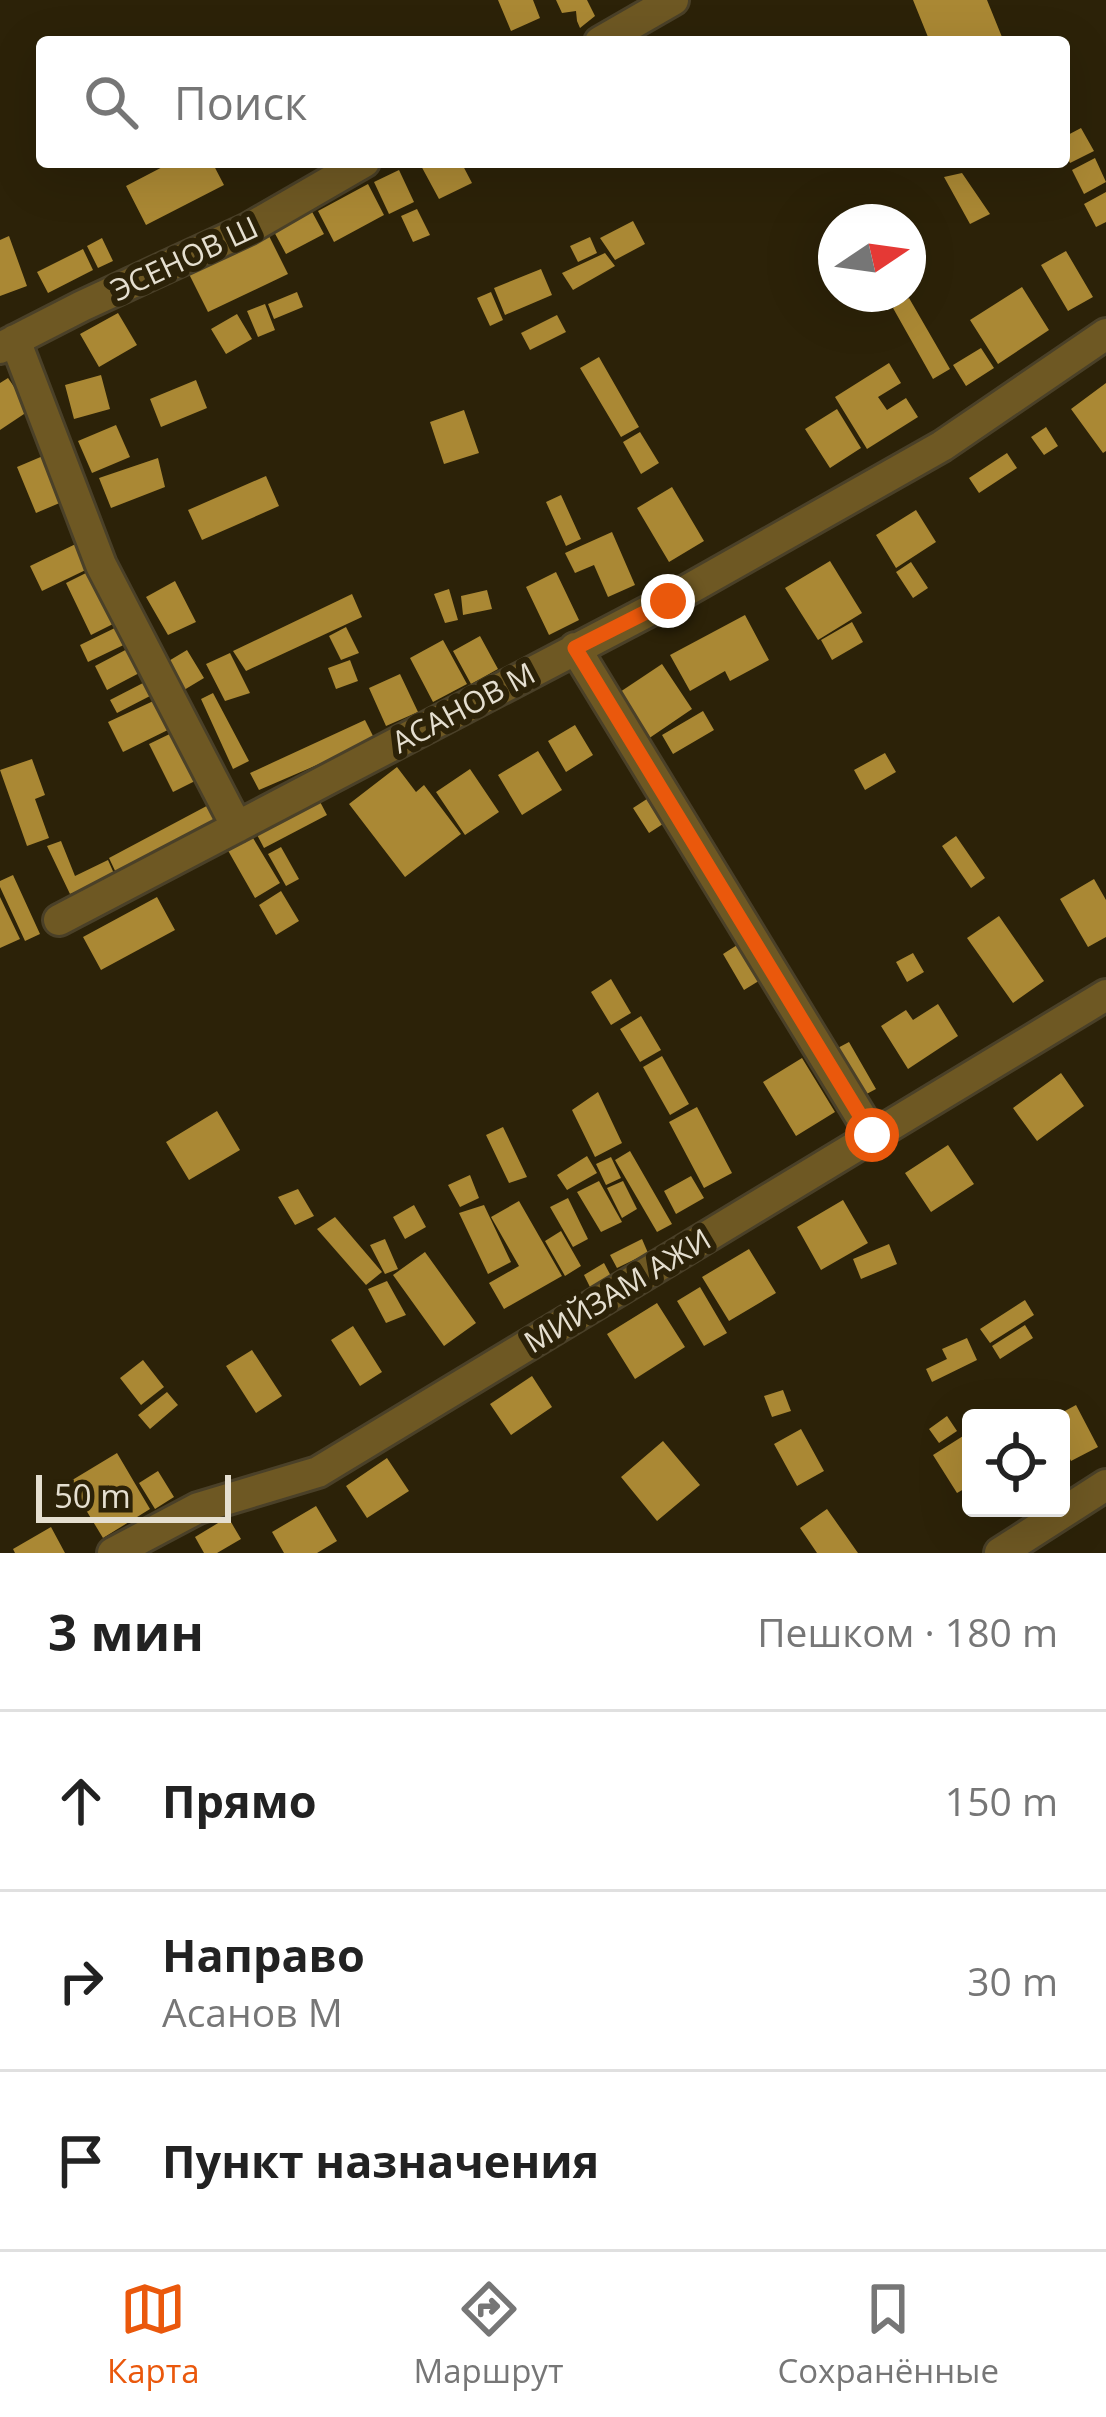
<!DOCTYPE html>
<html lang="ru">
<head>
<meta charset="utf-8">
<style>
  :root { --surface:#fff; --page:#f6f6f6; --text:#222; --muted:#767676; --line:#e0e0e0; --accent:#ea580c }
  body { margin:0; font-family:"Open Sans",sans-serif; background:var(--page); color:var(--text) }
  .controls { position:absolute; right:36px; bottom:36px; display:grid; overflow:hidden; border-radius:12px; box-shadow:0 12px 48px #0002 }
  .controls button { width:108px; height:108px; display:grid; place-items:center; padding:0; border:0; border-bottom:3px solid var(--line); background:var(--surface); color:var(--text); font:60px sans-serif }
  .compass { position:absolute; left:818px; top:204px; width:108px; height:108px; border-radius:50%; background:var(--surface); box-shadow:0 12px 48px #0002; rotate:77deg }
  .scale { position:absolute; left:36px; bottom:30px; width:195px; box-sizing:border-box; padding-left:12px; border:6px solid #e5dfd0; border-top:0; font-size:33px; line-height:42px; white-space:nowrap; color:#e5dfd0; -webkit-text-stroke:9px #2c2208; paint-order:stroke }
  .stop { position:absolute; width:36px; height:36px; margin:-27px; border:9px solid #ea580c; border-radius:50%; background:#fff }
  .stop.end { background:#ea580c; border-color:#fff; box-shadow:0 3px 12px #0008 }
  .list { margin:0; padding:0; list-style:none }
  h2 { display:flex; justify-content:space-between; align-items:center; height:156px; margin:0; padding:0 48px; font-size:51px }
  h2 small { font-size:39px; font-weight:400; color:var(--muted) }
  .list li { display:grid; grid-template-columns:78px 1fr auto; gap:36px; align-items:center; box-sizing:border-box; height:180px; padding:0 48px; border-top:3px solid var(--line) }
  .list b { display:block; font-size:45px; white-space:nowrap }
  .list p { margin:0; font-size:39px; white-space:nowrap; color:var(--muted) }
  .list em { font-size:39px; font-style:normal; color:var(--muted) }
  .icon { flex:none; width:66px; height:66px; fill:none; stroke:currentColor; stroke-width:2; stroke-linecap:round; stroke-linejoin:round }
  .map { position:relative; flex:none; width:1106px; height:1553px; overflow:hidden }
  .search { position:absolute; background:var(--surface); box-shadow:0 12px 48px #0002; left:36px; right:36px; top:36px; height:132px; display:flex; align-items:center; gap:30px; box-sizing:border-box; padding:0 42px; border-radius:12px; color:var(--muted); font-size:45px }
  .sheet { height:696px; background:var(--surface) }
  nav { display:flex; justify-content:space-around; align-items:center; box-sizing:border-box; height:168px; border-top:3px solid var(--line); background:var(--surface); font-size:33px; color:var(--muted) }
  nav a { display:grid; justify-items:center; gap:6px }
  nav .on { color:var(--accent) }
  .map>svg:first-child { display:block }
  .building { fill:#aa8834 }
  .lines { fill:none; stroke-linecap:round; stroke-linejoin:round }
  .minor-casing { stroke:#4a4028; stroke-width:36 }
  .minor { stroke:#6e5823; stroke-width:30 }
  .route { stroke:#ea580c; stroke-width:15 }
  .labels { text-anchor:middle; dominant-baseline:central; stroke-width:12; stroke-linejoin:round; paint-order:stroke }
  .street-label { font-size:30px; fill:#e5dfd0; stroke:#2c2208 }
</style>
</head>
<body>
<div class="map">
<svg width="1106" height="1553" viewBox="0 0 1106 1553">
  <rect width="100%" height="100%" fill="#2c2208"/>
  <path class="building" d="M498,0H533L540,18L511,31Z
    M556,0H587L595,16L580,28L577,21L576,11L562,13Z
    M913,0H987L1004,42H930Z
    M1081,128L1094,151L1070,163L1064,151V137Z
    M1095,158L1106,182L1084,194L1072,170Z
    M172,162H212L224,185L146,225L126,186Z
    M419,162H461L472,183L439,199Z
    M399,170L414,202L389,214L374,182Z
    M962,173L990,214L970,224L944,177Z
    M368,184L384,215L334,242L318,211Z
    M1106,192V222L1096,227L1084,204Z
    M310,208L324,234L286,254L272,228Z
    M417,209L430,235L413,242L401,216Z
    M633,221L645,244L615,260L600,238Z
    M267,232L288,274L208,312L187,270Z
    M9,236L27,286L0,296V240Z
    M590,237L597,253L578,262L570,246Z
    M102,238L113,261L98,268L87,246Z
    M83,249L93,270L48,293L37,272Z
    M1066,251L1093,297L1068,311L1041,265Z
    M605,253L615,266L573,290L562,273Z
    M541,269L552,295L505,315L494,288Z
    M1022,287L1049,330L998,364L970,320Z
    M297,292L303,307L274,319L268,304Z
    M491,292L503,320L490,326L477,298Z
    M909,298L950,369L933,379L893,308Z
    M265,304L275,330L258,337L247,311Z
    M118,313L137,345L99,367L80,334Z
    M237,314L252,339L226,354L211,329Z
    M557,315L566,332L530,350L521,333Z
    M981,348L994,368L966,386L953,365Z
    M599,357L639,427L621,437L580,368Z
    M889,363L901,383L878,397L887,410L906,398L918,417L867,449L835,397Z
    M101,375L110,409L74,419L65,385Z
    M8,378L30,410L0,430V383Z
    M196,380L207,408L161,427L150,399Z
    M1106,383V451L1103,453L1071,409Z
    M837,409L861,448L830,468L805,429Z
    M464,410L479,453L444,464L430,422Z
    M116,425L130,457L92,473L78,441Z
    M1046,427L1058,446L1044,455L1031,437Z
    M640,432L659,463L641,474L623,442Z
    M50,453L69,499L36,513L17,467Z
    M1007,453L1017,468L979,493L969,478Z
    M158,458L165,487L111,508L99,478Z
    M266,476L279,506L202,540L188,510Z
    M672,487L704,541L669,562L637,508Z
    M561,495L581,539L566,546L546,502Z
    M916,510L936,542L896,568L876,535Z
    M612,532L635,585L608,597L594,565L575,573L565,553Z
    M84,540L96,565L42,591L30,566Z
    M830,561L862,613L818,640L785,588Z
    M911,562L928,588L913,598L896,572Z
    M98,567L123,619L91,635L66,583Z
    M556,572L579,620L549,635L526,587Z
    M175,581L196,622L168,635L146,597Z
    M449,589L458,620L445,623L434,594Z
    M487,590L492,609L463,615L461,596Z
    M352,594L362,617L246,671L233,651Z
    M745,615L769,660L730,681L725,671L690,691L670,655Z
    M852,622L863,642L832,660L821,640Z
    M125,623L134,640L88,662L80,645Z
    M346,627L359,653L341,660L329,636Z
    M480,636L498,669L471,684L453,651Z
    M443,640L467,684L433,702L410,658Z
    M131,647L143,671L107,690L95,666Z
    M187,650L204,678L184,690L167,662Z
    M230,653L250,693L225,701L206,664Z
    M350,660L358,681L336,689L328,668Z
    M662,664L692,709L648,739L617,694Z
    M400,674L418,712L386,726L369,688Z
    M143,683L150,696L117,713L110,700Z
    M213,693L249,761L233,769L201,699Z
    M162,697L176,726L123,752L108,722Z
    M703,711L714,730L673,754L662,735Z
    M365,720L375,740L259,790L250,773Z
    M575,725L593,755L566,772L548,741Z
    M180,729L203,777L173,792L149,744Z
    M538,751L562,790L522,815L498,775Z
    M885,753L896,772L865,790L854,770Z
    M32,759L45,795L35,799L49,838L27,846L0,770Z
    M397,767L416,792L424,785L461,834L405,877L349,804Z
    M470,769L499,812L465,835L436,792Z
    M650,797L666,822L649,833L633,808Z
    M318,798L327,815L264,848L255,831Z
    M216,801L226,820L118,877L109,858Z
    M250,833L280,883L255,898L226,847Z
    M956,836L985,878L971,888L942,846Z
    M61,841L75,876L108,860L116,878L70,894L47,846Z
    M281,847L299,879L286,886L268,854Z
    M13,875L40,934L25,941L0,887V881Z
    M1094,879L1106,900V937L1088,947L1060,899Z
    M281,891L299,921L276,935L259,905Z
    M0,897L20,939L0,948Z
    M157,897L175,930L101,970L83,937Z
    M999,916L1044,981L1013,1003L967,938Z
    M745,940L767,976L744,990L723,954Z
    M913,953L924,972L907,982L896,962Z
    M611,979L631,1013L611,1025L591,992Z
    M938,1004L958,1036L908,1069L881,1026L906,1010L913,1020Z
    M641,1016L661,1050L640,1062L620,1029Z
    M849,1042L876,1089L859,1098L832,1051Z
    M662,1056L689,1104L670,1115L643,1067Z
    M802,1058L835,1112L796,1136L763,1082Z
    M1061,1073L1084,1106L1037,1141L1013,1108Z
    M598,1092L622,1143L595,1157L572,1110Z
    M697,1107L732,1173L704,1188L669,1122Z
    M217,1111L240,1150L189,1180L166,1142Z
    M503,1127L527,1177L509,1183L486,1135Z
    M948,1145L974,1184L931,1212L905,1173Z
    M630,1151L672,1224L657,1232L615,1160Z
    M587,1156L597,1173L567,1190L557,1175Z
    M611,1157L621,1178L606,1185L596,1164Z
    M470,1175L479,1198L460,1207L448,1185Z
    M691,1176L704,1198L676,1214L664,1191Z
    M599,1181L622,1222L601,1232L577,1192Z
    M623,1181L637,1209L622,1218L607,1188Z
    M298,1189L314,1216L295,1225L278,1197Z
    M568,1198L588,1239L573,1247L550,1207Z
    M843,1200L868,1243L821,1270L797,1227Z
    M519,1201L562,1276L504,1309L489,1283L519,1266L491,1217Z
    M414,1205L426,1227L405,1239L393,1217Z
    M484,1205L511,1262L488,1274L459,1213Z
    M335,1217L382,1272L366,1285L317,1229Z
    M561,1231L581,1266L565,1276L545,1241Z
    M385,1239L398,1269L385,1274L370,1245Z
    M642,1239L648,1253L617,1268L610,1255Z
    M889,1244L897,1264L861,1279L853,1259Z
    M749,1249L776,1293L729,1321L702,1277Z
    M425,1252L476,1323L444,1346L393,1275Z
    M604,1263L612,1278L591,1289L584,1275Z
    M387,1281L406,1315L386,1323L368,1289Z
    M700,1287L727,1333L704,1346L677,1301Z
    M1025,1300L1034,1315L990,1343L980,1329Z
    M657,1303L685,1347L635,1379L607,1334Z
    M1025,1325L1033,1338L1000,1359L992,1346Z
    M353,1326L382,1372L360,1386L331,1340Z
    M967,1338L977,1360L932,1382L926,1369L947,1359L942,1349Z
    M252,1350L282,1396L256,1413L226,1366Z
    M143,1360L164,1387L141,1405L120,1378Z
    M532,1376L552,1407L511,1435L490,1404Z
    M783,1390L791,1411L772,1417L764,1396Z
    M167,1392L178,1405L150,1429L138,1415Z
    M1076,1405L1098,1447L1071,1461L1061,1441V1418H1052Z
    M947,1416L957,1431L939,1443L929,1429Z
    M801,1429L824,1471L797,1486L774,1444Z
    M971,1431V1485L957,1493L933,1455Z
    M663,1441L700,1485L657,1521L621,1477Z
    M117,1453L150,1509L103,1538L69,1482Z
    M387,1458L409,1491L367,1518L346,1486Z
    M158,1471L174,1497L155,1509L139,1483Z
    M316,1506L337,1541L317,1553H284L272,1532Z
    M827,1509L858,1553H817L800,1528Z
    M228,1517L241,1539L217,1553H204L195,1537Z
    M51,1527L65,1553H15L13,1549Z"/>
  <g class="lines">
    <g class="minor-casing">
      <path id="minor" d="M600,42L673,0
        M15,340L101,565L237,827
        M0,348L82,306L248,229L364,162
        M575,648L872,1135
        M59,920L668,601L942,446L1106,334
        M113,1553L198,1508L318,1472L1106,995
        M1000,1553L1106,1485"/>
    </g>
    <use href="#minor" class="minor"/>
  </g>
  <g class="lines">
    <path class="route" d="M668,601L575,648L872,1135"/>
  </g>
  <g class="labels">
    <g class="street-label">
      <text transform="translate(184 258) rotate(-25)">ЭСЕНОВ Ш</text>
      <text transform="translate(463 707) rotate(-28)">АСАНОВ М</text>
      <text transform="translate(617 1290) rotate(-31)">МИЙЗАМ АЖИ</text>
    </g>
  </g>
</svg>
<div class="controls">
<button><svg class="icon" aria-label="locate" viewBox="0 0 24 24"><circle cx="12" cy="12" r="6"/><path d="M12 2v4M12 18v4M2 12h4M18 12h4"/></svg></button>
</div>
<svg class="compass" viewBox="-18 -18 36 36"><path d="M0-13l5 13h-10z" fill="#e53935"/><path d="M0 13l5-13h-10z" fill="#767676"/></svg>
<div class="scale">50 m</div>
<div class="stop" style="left:872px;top:1135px"></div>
<div class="stop end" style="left:668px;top:601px"></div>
<div class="search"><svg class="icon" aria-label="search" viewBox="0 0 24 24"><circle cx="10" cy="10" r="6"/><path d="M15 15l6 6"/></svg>Поиск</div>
</div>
<section class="sheet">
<h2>3 мин<small>Пешком · 180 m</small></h2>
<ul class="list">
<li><svg class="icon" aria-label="ahead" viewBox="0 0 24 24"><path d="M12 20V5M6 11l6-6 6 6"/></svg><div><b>Прямо</b></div><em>150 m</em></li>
<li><svg class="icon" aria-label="right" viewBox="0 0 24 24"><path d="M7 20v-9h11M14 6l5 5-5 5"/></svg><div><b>Направо</b><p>Асанов М</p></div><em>30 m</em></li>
<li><svg class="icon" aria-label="arrive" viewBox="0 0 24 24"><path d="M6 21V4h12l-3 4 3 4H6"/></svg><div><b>Пункт назначения</b></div></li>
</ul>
</section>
<nav>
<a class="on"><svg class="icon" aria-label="map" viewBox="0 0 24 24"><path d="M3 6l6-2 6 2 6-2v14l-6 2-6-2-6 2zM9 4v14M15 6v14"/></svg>Карта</a>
<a><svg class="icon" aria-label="directions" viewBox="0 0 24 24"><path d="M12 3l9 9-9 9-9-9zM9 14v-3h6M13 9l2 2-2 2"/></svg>Маршрут</a>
<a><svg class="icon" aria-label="saved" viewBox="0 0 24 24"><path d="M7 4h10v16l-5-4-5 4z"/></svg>Сохранённые</a>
</nav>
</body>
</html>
